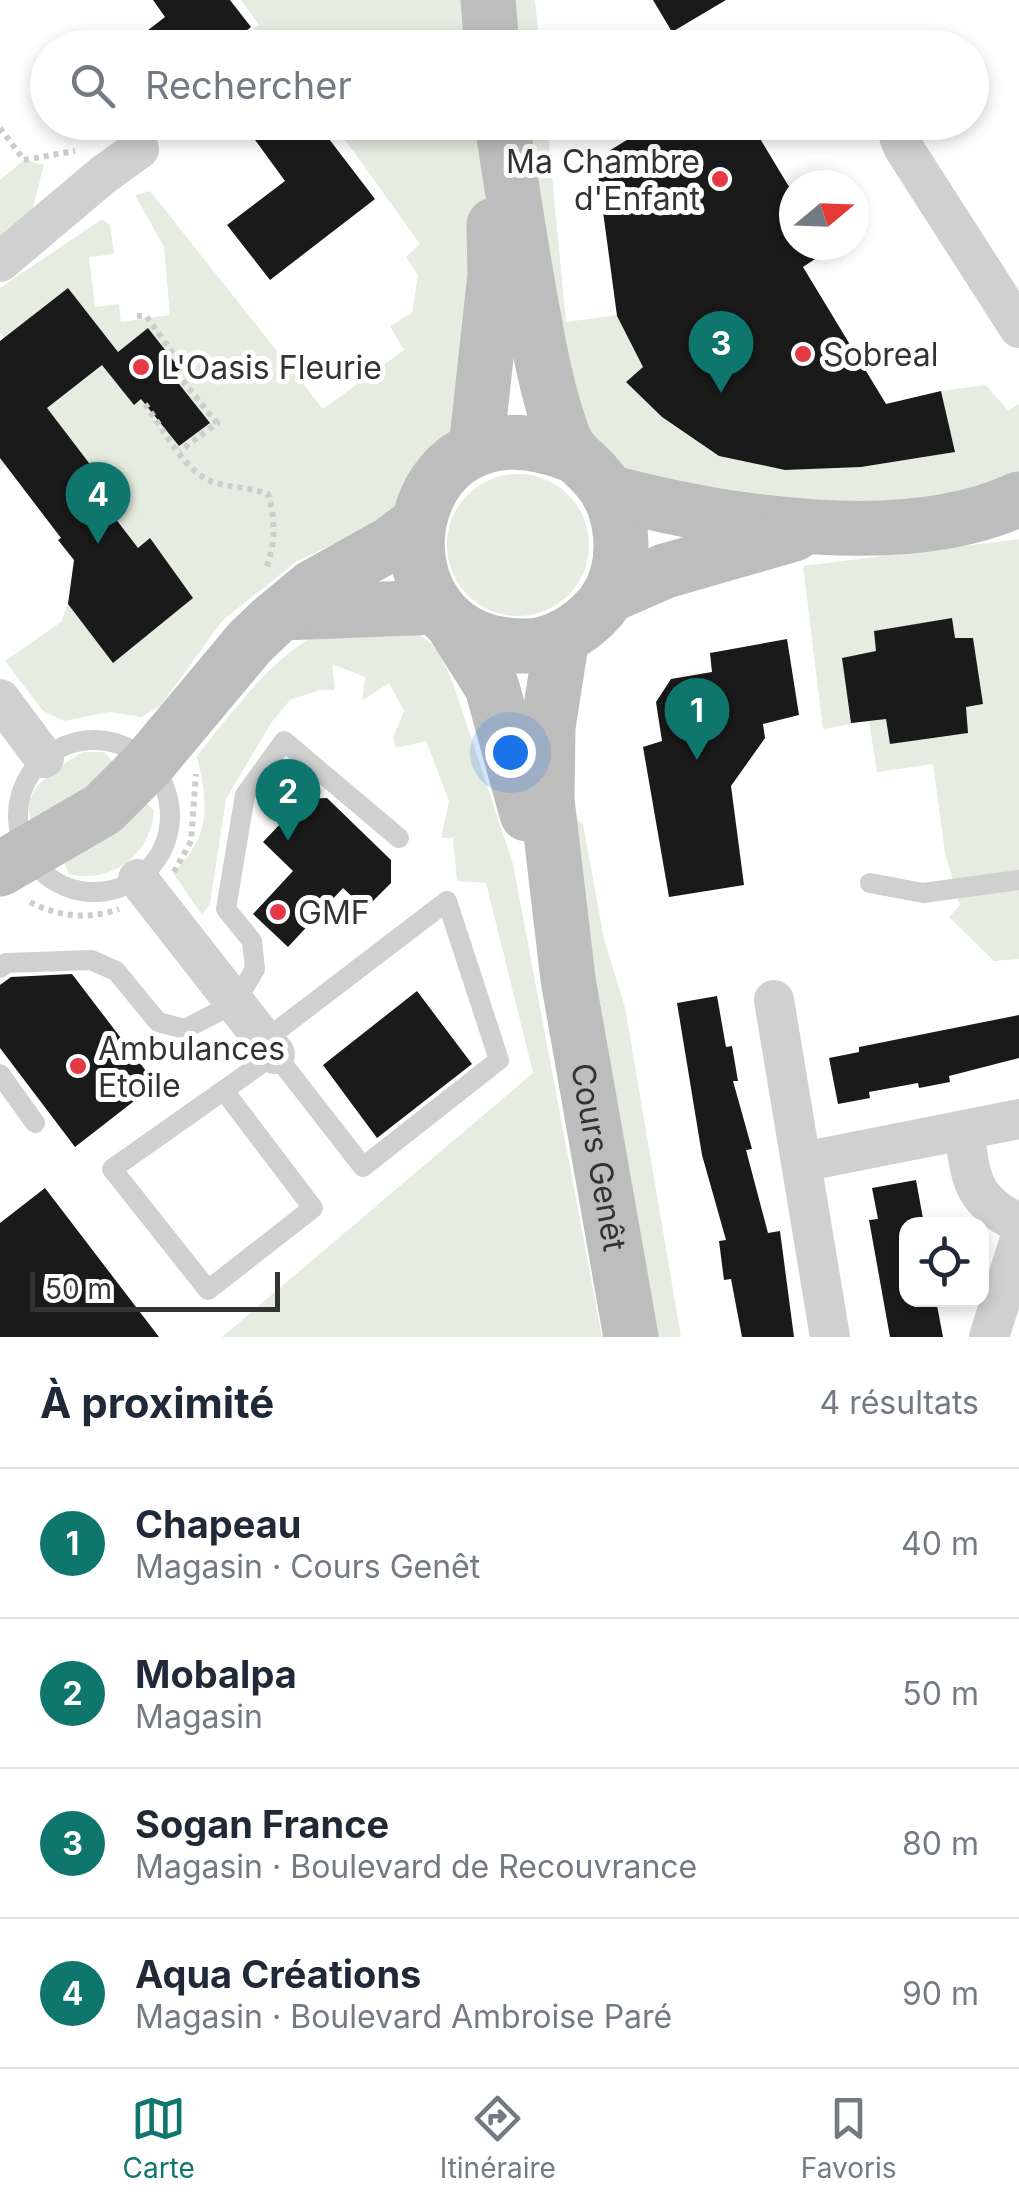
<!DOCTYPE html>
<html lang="fr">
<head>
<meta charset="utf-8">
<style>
  :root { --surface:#fff; --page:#f6f6f7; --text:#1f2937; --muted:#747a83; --line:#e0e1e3; --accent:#0f766e }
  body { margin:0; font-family:Inter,sans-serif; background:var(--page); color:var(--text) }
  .controls { position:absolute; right:30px; bottom:30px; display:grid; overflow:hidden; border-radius:20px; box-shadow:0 5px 15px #0003 }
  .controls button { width:90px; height:90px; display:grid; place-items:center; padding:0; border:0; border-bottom:2px solid var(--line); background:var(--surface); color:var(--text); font:50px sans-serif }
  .compass { position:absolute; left:779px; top:170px; width:90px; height:90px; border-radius:50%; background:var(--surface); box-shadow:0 5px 15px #0003; rotate:71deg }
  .scale { position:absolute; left:30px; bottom:25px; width:250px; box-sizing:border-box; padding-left:10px; border:5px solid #333; border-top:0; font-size:28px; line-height:35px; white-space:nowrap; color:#333; -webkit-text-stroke:8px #fff; paint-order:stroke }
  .you { position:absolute; left:510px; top:752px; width:35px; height:35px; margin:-25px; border:8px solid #fff; border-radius:50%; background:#1a73e8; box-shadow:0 0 0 15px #1a73e833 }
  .badge { display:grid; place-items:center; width:65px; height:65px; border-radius:50%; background:var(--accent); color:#fff; font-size:32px; font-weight:700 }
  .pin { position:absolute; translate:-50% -82px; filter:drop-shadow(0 2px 5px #0008) }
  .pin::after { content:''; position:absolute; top:52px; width:35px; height:30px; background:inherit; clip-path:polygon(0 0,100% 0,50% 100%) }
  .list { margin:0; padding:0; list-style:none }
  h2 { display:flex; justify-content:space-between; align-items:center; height:130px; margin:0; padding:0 40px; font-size:42px }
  h2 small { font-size:32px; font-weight:400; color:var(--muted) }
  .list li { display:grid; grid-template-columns:65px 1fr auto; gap:30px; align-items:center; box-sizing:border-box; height:150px; padding:0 40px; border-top:2px solid var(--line) }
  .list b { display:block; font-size:38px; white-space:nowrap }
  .list p { margin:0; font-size:32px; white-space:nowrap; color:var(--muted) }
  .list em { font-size:32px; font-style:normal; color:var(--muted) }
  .icon { flex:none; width:55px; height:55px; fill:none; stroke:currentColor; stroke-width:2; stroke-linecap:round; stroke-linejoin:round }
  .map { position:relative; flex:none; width:1019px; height:1337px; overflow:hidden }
  .search { position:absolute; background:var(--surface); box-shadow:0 5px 15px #0003; left:30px; right:30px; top:30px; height:110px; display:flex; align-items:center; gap:25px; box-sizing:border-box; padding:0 35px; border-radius:55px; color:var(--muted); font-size:38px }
  .sheet { height:730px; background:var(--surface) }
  nav { display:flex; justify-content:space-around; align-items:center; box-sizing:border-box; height:140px; border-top:2px solid var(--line); background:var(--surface); font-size:28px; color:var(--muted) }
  nav a { display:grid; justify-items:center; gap:5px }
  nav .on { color:var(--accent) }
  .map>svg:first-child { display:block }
  .green { fill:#e6ecdf }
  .building { fill:#1a1a1a }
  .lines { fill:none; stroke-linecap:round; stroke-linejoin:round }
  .path { stroke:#cdcdcd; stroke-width:6; stroke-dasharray:5 5; stroke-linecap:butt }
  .lane { stroke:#d0d0d0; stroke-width:20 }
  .street { stroke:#d0d0d0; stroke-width:40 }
  .secondary { stroke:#bdbdbd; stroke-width:55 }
  .poi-dot { fill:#e63946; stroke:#fff; stroke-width:4 }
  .labels { text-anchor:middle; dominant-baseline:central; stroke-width:10; stroke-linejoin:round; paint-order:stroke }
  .poi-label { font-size:32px; fill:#333; stroke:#fff; text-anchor:start }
  .street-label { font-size:32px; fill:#333; stroke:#fff }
</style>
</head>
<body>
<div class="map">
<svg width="1019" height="1337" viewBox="0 0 1019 1337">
  <rect width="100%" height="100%" fill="#fff"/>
  <path class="green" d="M241,0H468L472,47L276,48L269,40L259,47L229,48L259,25Z
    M510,0H535L540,47H518Z
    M333,123H480L485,173L487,292L471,408L396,509L366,529L297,561L222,621L161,705L142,717L109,712L64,721L43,711L5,661L61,622L105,505L59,425L0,470V445L54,402L0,332V288L102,219L110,225L114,254L89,257L95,307L119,304L121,322L170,315L164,247L135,195L150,191L323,409L404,350L390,326L412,313L418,275L406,257L420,244Z
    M525,123H547L566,322L617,315L643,367L628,381L662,417L719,456L786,470L861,467L955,452L941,391L986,385L1008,411L1019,404V475L963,502L850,511L619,476L579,427Z
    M24,160L44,165L32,211L0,236V180Z
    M447 545a71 71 0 1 1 142 0a71 71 0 1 1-142 0Z
    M1019,539V959L994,961L949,917L960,905L945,853L933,764L877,772L869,721L823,729L803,566Z
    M416,632L437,648L453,683L513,864L602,1337H222L533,1073L486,883L457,881L453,838H441L449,801L426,741L396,748L393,738L404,711L389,683L362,701L365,677L332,664L335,690H320L290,700L271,723L226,799L210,904L202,915L173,873C212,834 208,805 197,756C227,719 278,648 323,633C341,627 394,632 416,632Z
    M84,752H104L115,764L114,776L32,822C17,789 61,765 84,752Z
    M146,803L154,810C152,853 112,885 69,874L63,860Z
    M567,813L583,824L604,939L625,1007L681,1337H658L596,978L568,856Z"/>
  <path class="building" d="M153,0H230L251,27L225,48H125L165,17Z
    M653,0H726L672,32Z
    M242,122H316L375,199L270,280L227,225L285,181Z
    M656,122H750L794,195V245H836L803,267L886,404L941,391L955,452L861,467L785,470L719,456L662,417L626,382L643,367L617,316L596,159Z
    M68,288L118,352L148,328L180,369L172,375L210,423L179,446L141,399L134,405L102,365L47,408L115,497L105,505L138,548L150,538L193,598L113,663L68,604L74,560L58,540L61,538L0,458V341Z
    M952,618L955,638H973L983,704L966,707L968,733L890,744L886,719L851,723L842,658L876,651L874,631Z
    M787,639L799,715L763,724L765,738L731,786L744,885L669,897L643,747L662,741L656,702L671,679L712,672L710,653Z
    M327,798L391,860V883L365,909L343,888L288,947L253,914L293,871L263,842L304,799Z
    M72,974L156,1084L75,1147L0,1048V985L11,977Z
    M417,991L472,1064L377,1138L323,1065Z
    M717,996L726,1047L732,1046L738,1081H733L752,1149L746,1150L768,1233L780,1231L794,1337H742L731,1279L724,1280L719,1241L726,1240L702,1155L677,1003Z
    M1019,1015V1058L949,1076L950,1082L919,1088L918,1083L869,1092L870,1098L838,1104L829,1058L859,1052V1047Z
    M916,1180L924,1224H906V1300H936L943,1337H890L869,1220L878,1219L872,1188Z
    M45,1188L159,1337H0V1223Z"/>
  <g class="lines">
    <path class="path" d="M0,128L24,160L75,151
      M137,316H146L184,369L178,375L217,423L180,451
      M145,404C163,428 184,472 213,482C231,488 250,487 268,494C276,518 275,545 266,569
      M174,872L191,841L196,774
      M30,902C59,917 88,920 119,909"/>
    <path class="lane" d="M18 816a76 76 0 1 1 152 0a76 76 0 1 1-152 0Z
      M870,883L923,893L1019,880
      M0,968L6,963L91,960L116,971L158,1022L185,1029L235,1003L255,969L252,941L226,909L245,795L284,741L399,838
      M0,1074L35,1123
      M225,1092L313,1208L208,1290L112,1169L275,1054L363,1167L499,1060L447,901L265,1040"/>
    <path class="street" d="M894,122L903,147L1019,328
      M0,262L103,175L139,149
      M0,699L44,758
      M138,879L275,1054
      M774,1000L830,1337
      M964,1130C971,1178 970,1200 1019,1223
      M802,1162L1019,1119
      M989,1337L1019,1242"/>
    <g class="secondary">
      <path d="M488,0L492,48"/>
      <path d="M502,122C511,183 520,243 531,303C539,347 547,393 563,436C570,455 583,461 596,476C624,506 629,561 608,597C591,623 558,646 526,646C359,649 392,382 572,455"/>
      <path d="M476,449L495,275L494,225"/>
      <path d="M608,492C727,523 905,552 1019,499"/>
      <path d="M608,596L665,571L794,534"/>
      <path d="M283,613L437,607"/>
      <path d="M452,623L492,687L527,814"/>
      <path id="s1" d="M562,637L548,727L547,800L568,979L631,1337"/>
      <path d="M0,869L103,809L148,764L250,642L272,621L313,587L390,544L417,524"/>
    </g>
  </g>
  <g class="poi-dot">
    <circle cx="720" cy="179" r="10"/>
    <circle cx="803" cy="354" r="10"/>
    <circle cx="141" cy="367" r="10"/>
    <circle cx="278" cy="912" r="10"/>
    <circle cx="78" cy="1066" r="10"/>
  </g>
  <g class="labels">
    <g class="poi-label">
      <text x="700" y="161" text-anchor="end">Ma Chambre<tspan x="700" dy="37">d'Enfant</tspan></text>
      <text x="823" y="354">Sobreal</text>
      <text x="161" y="367">L'Oasis Fleurie</text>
      <text x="298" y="912">GMF</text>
      <text x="98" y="1048">Ambulances<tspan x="98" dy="37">Etoile</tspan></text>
    </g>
    <g class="street-label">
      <text stroke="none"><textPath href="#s1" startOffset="525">Cours Genêt</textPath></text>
    </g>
  </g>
</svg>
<div class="controls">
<button><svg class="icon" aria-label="locate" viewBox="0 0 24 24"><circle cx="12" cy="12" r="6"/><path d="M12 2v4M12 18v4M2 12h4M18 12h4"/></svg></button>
</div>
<svg class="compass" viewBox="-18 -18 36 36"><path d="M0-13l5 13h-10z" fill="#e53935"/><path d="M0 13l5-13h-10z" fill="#747a83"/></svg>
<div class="scale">50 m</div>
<div class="you"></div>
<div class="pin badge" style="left:697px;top:760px">1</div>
<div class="pin badge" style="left:288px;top:841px">2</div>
<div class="pin badge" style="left:721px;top:393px">3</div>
<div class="pin badge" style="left:98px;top:544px">4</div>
<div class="search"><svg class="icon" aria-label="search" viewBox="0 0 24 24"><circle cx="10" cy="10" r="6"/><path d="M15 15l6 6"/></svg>Rechercher</div>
</div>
<section class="sheet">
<h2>À proximité<small>4 résultats</small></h2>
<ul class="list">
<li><span class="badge">1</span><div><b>Chapeau</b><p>Magasin · Cours Genêt</p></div><em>40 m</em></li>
<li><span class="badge">2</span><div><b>Mobalpa</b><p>Magasin</p></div><em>50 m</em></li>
<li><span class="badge">3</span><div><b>Sogan France</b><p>Magasin · Boulevard de Recouvrance</p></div><em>80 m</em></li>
<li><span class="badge">4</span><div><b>Aqua Créations</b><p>Magasin · Boulevard Ambroise Paré</p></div><em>90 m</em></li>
</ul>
</section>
<nav>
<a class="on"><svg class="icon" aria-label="map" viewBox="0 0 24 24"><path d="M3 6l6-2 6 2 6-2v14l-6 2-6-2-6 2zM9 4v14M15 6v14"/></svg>Carte</a>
<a><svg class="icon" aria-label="directions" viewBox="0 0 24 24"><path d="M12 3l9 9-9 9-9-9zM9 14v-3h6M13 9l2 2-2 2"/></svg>Itinéraire</a>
<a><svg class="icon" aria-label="saved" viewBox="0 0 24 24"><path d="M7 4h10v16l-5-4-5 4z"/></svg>Favoris</a>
</nav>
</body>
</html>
